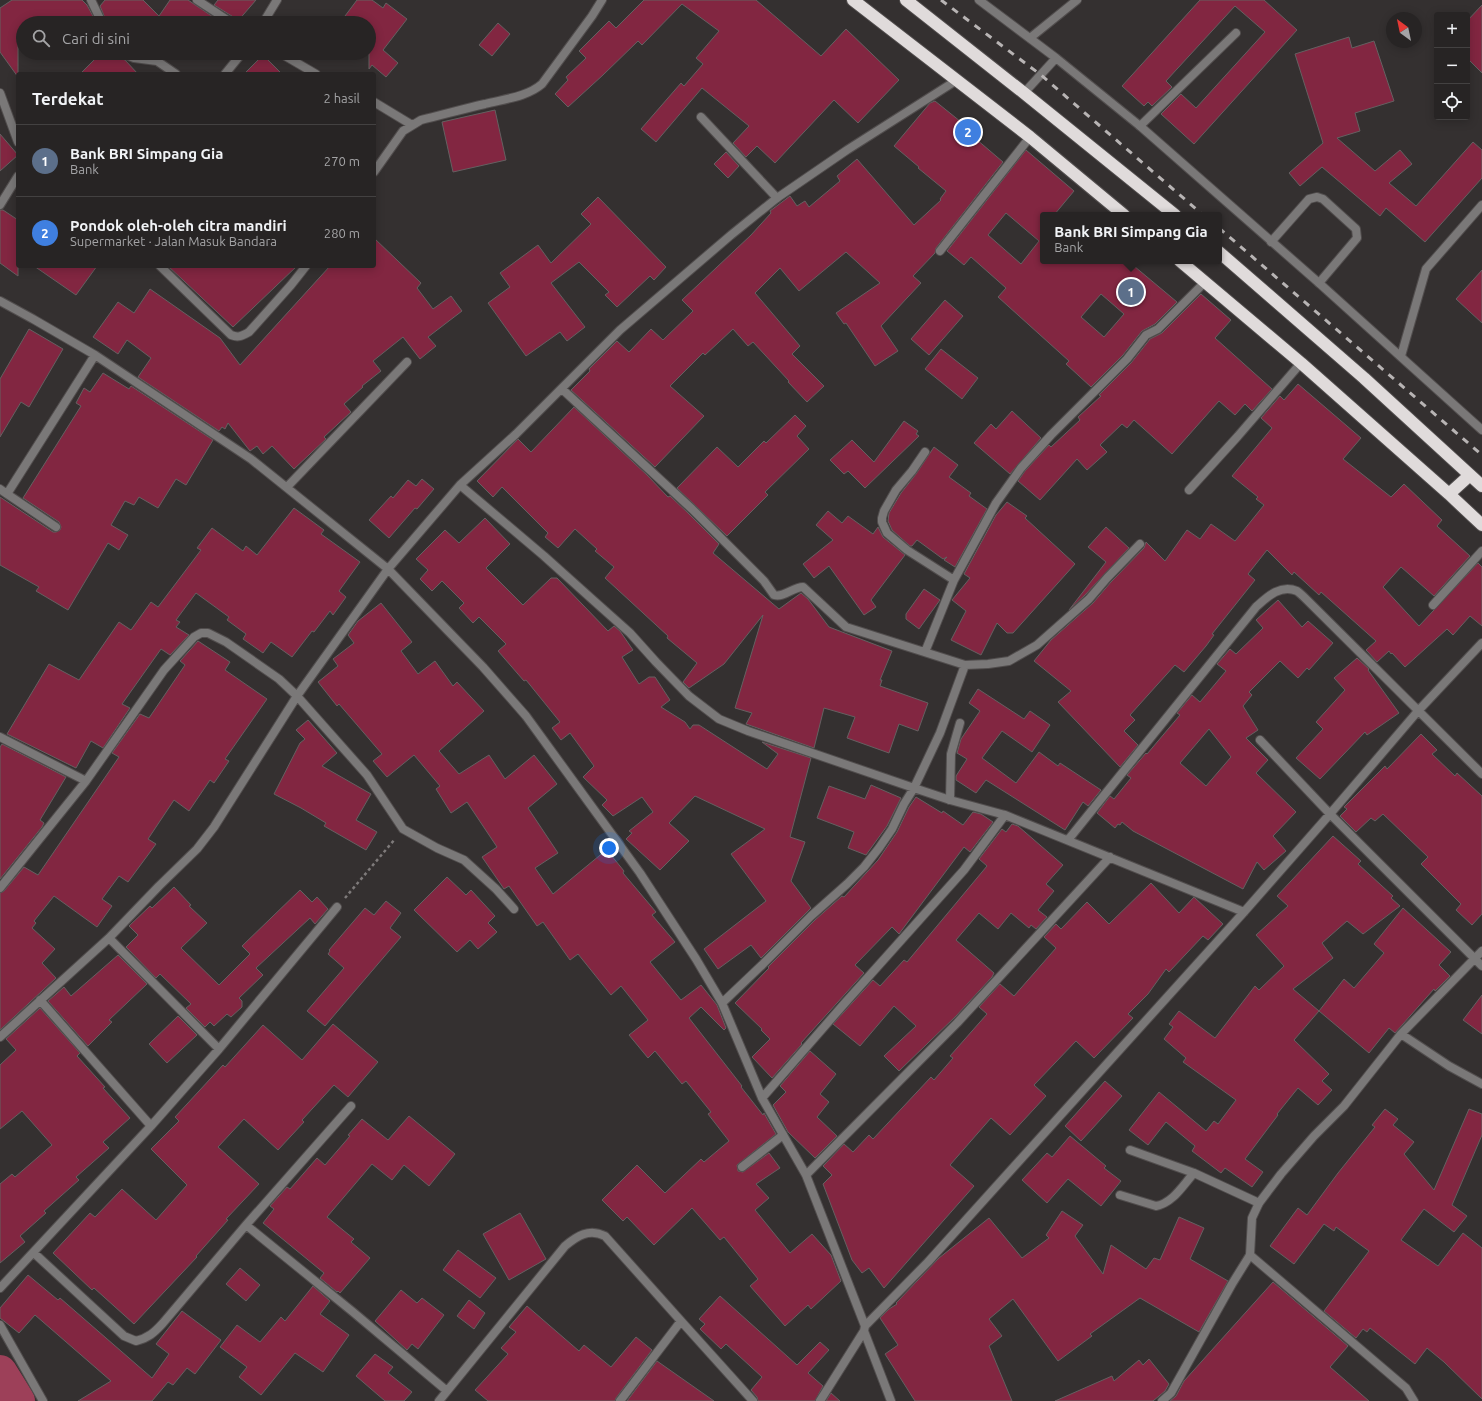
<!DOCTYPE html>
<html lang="id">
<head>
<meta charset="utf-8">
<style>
  :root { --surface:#272424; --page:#2f2c2c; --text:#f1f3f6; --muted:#a4a4a6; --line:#434141; --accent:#ea580c }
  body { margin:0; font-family:Ubuntu,sans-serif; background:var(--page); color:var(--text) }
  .controls { position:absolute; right:12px; top:12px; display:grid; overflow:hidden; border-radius:4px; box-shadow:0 2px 10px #0003 }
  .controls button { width:36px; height:36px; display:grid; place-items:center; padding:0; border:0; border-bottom:1px solid var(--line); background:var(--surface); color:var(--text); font:20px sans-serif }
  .compass { position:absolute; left:1386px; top:12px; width:36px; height:36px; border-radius:50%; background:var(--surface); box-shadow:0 2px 10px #0003; rotate:327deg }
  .you { position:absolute; left:609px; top:848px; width:14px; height:14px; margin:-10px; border:3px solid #fff; border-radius:50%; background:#1a73e8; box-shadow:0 0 0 6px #1a73e833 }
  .badge { display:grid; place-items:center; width:26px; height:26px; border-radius:50%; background:var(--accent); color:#fff; font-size:13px; font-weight:700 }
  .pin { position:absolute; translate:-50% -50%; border:2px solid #fff; box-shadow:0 1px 4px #0006 }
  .popup { position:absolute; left:1040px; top:212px; width:182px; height:52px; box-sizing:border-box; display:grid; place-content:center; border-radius:4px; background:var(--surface); filter:drop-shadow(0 1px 3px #0005); font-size:13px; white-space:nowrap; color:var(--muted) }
  .popup b { font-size:15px; color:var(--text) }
  .popup::after { content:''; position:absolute; left:50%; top:100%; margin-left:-8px; border:8px solid transparent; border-top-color:var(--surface) }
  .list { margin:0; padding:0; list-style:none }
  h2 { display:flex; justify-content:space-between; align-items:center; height:52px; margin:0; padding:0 16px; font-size:17px }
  h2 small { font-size:13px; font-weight:400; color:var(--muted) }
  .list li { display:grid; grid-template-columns:26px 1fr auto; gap:12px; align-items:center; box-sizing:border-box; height:72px; padding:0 16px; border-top:1px solid var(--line) }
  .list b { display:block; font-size:15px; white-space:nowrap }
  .list p { margin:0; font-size:13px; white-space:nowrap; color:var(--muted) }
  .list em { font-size:13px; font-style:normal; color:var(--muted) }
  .icon { flex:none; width:22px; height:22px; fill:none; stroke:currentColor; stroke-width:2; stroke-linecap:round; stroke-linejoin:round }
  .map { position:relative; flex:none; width:1482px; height:1401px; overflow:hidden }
  .search { position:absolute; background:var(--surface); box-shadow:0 2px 10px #0003; left:16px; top:16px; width:360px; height:44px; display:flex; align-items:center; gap:10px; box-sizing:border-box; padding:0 14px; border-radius:22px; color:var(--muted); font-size:15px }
  .panel { position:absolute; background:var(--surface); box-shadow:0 2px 10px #0003; left:16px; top:72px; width:360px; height:196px; border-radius:4px }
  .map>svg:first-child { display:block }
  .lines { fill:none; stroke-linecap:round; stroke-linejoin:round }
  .river { stroke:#9d4059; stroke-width:34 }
  .building { fill:#822641; stroke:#656061; fill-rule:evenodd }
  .lane-casing { stroke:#514d4d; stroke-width:10 }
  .street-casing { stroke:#514d4d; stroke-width:10 }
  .highway-casing { stroke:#514d4d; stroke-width:14 }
  .path { stroke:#7e7a7a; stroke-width:2.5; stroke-dasharray:3 3; stroke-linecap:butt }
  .lane { stroke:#7a7878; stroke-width:8 }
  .street { stroke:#7a7878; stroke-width:8 }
  .highway { stroke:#e0dbdb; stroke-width:12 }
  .rail { stroke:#b8b4b4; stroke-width:3; stroke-dasharray:7 7; stroke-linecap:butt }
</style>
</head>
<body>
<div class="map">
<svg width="1482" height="1401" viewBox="0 0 1482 1401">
  <rect width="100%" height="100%" fill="#343030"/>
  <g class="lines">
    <path class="river" d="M0,1372L18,1401"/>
  </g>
  <path class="building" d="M12,0H82L87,5L94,18L87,23H23V45L18,38V77L0,52V8Z
    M105,0H143L159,16L170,0H188L222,23H107L100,6Z
    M218,0H256L237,22L235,18L214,5Z
    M357,0H372L383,8L386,3L407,19L383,50L398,63L386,77L372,65L369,69V23H355L345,16Z
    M644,0H756L821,56L846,29L899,80L858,123L834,100L775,163L757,146L746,157L733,143L749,126L702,88L656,142L641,129L681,83L684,86L703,64L696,58L719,31L682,4L642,45L638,41L603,75L568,107L555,94L568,80L566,77L586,58L579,51L609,21L616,28Z
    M1200,0H1264L1297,30L1194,144L1161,114L1181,94L1196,108L1265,32L1235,6L1166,81L1172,87L1152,106L1148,102L1144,106L1122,86Z
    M1482,5V73L1467,58V21Z
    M498,23L510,34L492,56L479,45Z
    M1349,37L1352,48L1374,41L1394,101L1355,113L1360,131L1337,138L1375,171L1400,150L1412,164L1389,183L1416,206L1473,142L1482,150V178L1425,242L1386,208L1380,216L1322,167L1300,186L1289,173L1323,143L1295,54Z
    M101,53H116L117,57L125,60L138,74H80Z
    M263,55L282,74H244Z
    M935,101L971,130L969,133L1003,162L936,248L935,253L913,276L921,283L881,326L898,351L875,366L846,323L844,324L836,313L880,283L846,252L799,291L780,268L755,293L800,346L792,354L824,386L807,402L788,382L789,381L753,342L748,346L733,329L705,355L703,353L670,386L704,416L655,467L571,390L590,371L589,369L617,341L629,352L651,329L663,340L693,311L682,300L751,235L771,213L770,211L790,196L797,206L805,201L809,207L840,181L837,176L857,159L914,225L941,200L940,199L946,191L918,168L919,167L894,146L930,103Z
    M495,110L506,160L453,172L442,122Z
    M0,134L18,155L0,171Z
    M1026,150L1074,191L1054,215H1043V261H1128L1177,302L1155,324L1142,331L1123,355L1091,387L1066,364L1069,361L998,297L1006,288L971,257L964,265L947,251ZM1006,213L1039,241L1021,264L988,235ZM1101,294L1124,314L1104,337L1081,317Z
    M726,152L739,166L728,178L714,164Z
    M598,197L666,267L654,280L650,276L617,307L605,295L609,292L579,262L551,283L585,327L567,341L560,332L526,356L488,303L510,287L500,273L538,245L551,263L591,224L581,214Z
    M0,210H3L18,220V276L0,263Z
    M374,238L421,283L417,288L433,309L451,296L462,311L428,337L436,346L420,359L403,337L373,361L381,371L362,386L363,387L344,404L351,412L324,437L326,439L294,469L272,446L263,454L257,446L250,451L228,423L225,429L222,427L219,431L138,377L151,358L127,340L118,354L93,337L118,302L134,313L150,289L220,338L240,365L330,266H374Z
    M34,266H97L76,295Z
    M168,266H297L233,327Z
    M1482,270V323L1456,299Z
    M1201,294L1231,320L1215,338L1272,389L1252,411L1245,404L1235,415L1219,401L1172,454L1134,420L1127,428L1122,424L1100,445L1107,452L1087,470L1077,459L1040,500L1018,481L1025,471L1049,445L1051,447L1080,420L1078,417L1101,396L1099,395L1131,363L1150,339L1162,333Z
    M945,300L963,316L929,355L911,339Z
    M29,329L63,349L29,407L21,402L0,437V379Z
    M941,349L978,378L962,399L925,369Z
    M103,373L129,389L131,386L213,440L186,485L176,479L158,508L139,497L134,505L125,501L111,525L128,535L119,550L108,543L68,610L36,591L39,587L0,565V497L53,532H56L60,530L61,527L59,522L23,498L81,406L76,403L84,388L90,392Z
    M1298,384L1361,438L1343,459L1391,497L1404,484L1442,520L1437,526L1470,556L1434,596L1401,567L1383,587L1419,626L1478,563L1482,567V626L1470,616L1453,635L1447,629L1405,667L1392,653L1391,654L1389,651L1377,662L1366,650L1376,641L1321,592L1319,595L1294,572L1292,575L1267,550L1248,574L1255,580L1212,634L1214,635L1206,646L1184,672L1175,665L1130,715L1135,720L1124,731L1138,745L1120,767L1058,702L1071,691L1034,661L1051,640L1093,603L1111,582L1144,548L1146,542L1165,561L1187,530L1200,539L1211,524L1235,541L1264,505L1256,499L1258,497L1232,476L1272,428L1261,418L1280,396L1284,400Z
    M574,407L647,475L668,497L670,496L688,513L719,544L713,553L779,609L801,593L808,599L829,627L892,651L880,680H882L880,686L928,703L918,731L899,724L889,753L847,738L855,717L824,708L814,748L746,724L752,713L735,708L763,615L724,664L689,688L683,682L697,663L667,638L668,636L605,578L614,567L595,551L597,549L575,529L558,548L545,537L548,533L502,487L493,497L477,481L518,439L531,452Z
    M1012,411L1041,438L1010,474L974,443L991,424L996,429Z
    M795,415L806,426L797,436L809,449L765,492L768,495L727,536L677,488L717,447L738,467L764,441L766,443Z
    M904,421L918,431L916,434L919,436L865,488L848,471L844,474L830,460L852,440L874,462Z
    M934,447L958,465L949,477L971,493L969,496L987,509L955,567L944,560L947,557L943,559L917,540L912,546H910L892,530L888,521L889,513L901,493L916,474Z
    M422,479L434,489L417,509L415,508L389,538L369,520L391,496L393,498L408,480L416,486Z
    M1007,502L1027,516L1025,518L1075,564L1013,633H1007L997,623L981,655L951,640L966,611L952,600L970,578L964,574L996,515Z
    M294,508L324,530L321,534L360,562L339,591L346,597L333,615L330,611L314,632L312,631L292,657L271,642L263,653L243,639L246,634L227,620L229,617L196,593L176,620L180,622L176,627L189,635L170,655L161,649L122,704L130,708L103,748L91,741L76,768L7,734L49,664L79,680L119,622L131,630L151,602L158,607L201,550L197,548L212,528L243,551L246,546L257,555Z
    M828,511L842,523L848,516L873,534L878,527L883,537L905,555L871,600L876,607L864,615L829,566L814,578L803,564L833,540L816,525Z
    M485,518L510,544L486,568L523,605L551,578H557L608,631L614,626L620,631L633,650L622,657L639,684L649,677H655L670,700L661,707L685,722L690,729L693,725H699L767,769L778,754L762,742L811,758L790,837L805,842L791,881L811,908L761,958L751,945L718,969L704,949L766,901L731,854L765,829L695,796L669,823L689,841L660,870L626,839L632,833L629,831L653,812L642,797L613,816L602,805L607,800L583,777L594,766L570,733L561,740L552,728L560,722L526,680L524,681L498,651L506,644L479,617L473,623L459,608L464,603L442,581L432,591L420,579L428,570L416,559L445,530L459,543Z
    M1106,527L1129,548L1085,595L1069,610L1106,562L1088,547Z
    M924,589L940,600L919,629L906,619V614Z
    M1278,600L1302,627L1308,621L1333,643L1309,670L1307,668L1298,678L1280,661L1249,692L1252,695L1243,706L1258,730L1246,738L1268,760L1256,773L1296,812L1273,836L1286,851L1264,870L1257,862L1243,889L1133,831L1122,822L1120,825L1118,824L1115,828L1097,813L1110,796L1114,799L1131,778L1127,775L1146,753L1147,754L1180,715L1177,713L1192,695L1200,702L1226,671L1217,664L1230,649L1236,654L1263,628L1256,620ZM1209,729L1231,757L1206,786L1180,763Z
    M381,603L412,642L401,651L418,674L435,661L453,686L457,682L484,711L439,751L459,774L489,755L505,779L534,755L557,784L528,808L558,853L535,868L553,894L605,851L610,857L611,855L624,871L623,873L656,912L652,915L675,942L650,962L681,1000L701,985L717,1005L726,1028L724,1030L701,1007L689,1018L742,1086L741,1087L763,1115L764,1113L776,1134L737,1165L738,1171L743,1172L769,1153L780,1168L756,1184L769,1198L755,1210L790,1253L812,1234L831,1255L841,1281L811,1309L808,1305L785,1326L750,1286L758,1279L724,1237L720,1240L692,1208L654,1245L627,1217L623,1221L602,1200L637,1165L665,1193L701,1159L704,1162L729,1141L708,1114L711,1112L686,1081L682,1084L655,1051L648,1058L629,1035L648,1020L621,986L611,995L578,954L570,960L543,922L537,926L509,886L504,889L482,857L497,847L467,802L451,813L436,789L440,786L414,755L387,777L373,761L382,754L339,704L337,706L318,682L338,666L333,659L354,643L348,635L358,621Z
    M198,641L230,662L225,670L267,699L225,759L229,761L214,783L210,780L189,811L174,800L148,839L156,844L128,882L119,876L102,899L112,906L97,927L54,896L34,921L36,923L32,928L55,949L42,963L56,978L0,1030V893L4,891L24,867L38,875L119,757L112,753L140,714L149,718L185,665L180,661Z
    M1357,658L1369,669L1368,670L1399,713L1367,735L1365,732L1320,779L1296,758L1323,729L1316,722L1345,690L1334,678Z
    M978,689L1024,719L1030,711L1050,725L1032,752L1002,731L982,758L1016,783L1039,752L1058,766L1060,763L1101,790L1088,806L1083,802L1065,830L986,780L976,793L956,780V776L967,759L957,753L961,739L980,711L969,703Z
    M308,720L337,753L322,766L371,794L356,820L377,832L366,850L324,826L326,823L301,808L274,794L300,743L305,739L296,730Z
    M1421,734L1437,750L1432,754L1455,776L1457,773L1482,796V914L1472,925L1456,910L1461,904L1421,864L1428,857L1383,814L1375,821L1371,818L1356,832L1340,816L1347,809L1344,807L1385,766L1387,769Z
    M2,744L66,777L40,820L44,823L42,827L0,879V747Z
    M871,785L901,798L887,826L866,855L848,848L854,832L817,818L829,786L865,799Z
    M916,797L942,813L943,811L963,825L973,812L981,814L993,822L970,852L964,847L899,934L892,927L855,965L864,973L801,1043L802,1044L772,1078L752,1057L770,1039L761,1030L762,1029L735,1003L769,968L768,967L815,920L842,896L844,897L878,860L897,832L909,807Z
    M1012,824L1018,826L1063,865L1046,884L1054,891L1038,910L1047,917L1036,929L1031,925L1029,928L1011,913L998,929L979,913L956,940L994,973L992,977L956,1016L899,1071L884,1056L916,1026L894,1006L860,1046L833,1024L873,980L880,986L904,960L907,962L987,866L979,859L1002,829L1006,832Z
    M1333,836L1361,861L1358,864L1393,896L1391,898L1400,906L1363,934L1347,921L1322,943L1333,958L1293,989L1319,1011L1294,1040L1329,1074L1322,1081L1332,1090L1318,1105L1298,1088L1277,1114L1278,1115L1245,1159L1263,1172L1252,1187L1225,1168L1221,1173L1192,1151L1195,1146L1166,1122L1148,1145L1129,1130L1159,1092L1206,1131L1214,1121L1218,1124L1236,1100L1183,1062L1186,1058L1164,1039L1173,1027L1169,1024L1179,1011L1215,1038L1255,986L1259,990L1284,966L1256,935L1288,906L1277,896Z
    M447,877L466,895L471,890L495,916L488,923L497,932L478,949L470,940L457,952L414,910Z
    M1151,883L1179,913L1194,897L1223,924L1208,940L1203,936L1169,972L1166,969L1148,994L1128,1014L1133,1018L1094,1058L1076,1041L1034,1085L1046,1096L1010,1135L991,1118L950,1165L974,1186L884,1288L869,1268L862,1273L852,1260L823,1184L832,1175L823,1166L844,1144L853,1152L869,1135L873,1139L931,1077L934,1080L953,1058L950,1056L987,1014L979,1007L1000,984L1014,996L1056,948L1044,937L1056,924L1061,929L1087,902L1109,924Z
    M174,887L191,905L189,906L207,923L181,948L219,985L250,954L242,946L300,890L312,902L317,897L328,909L315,924L310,918L256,968L263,975L239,998L242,1001V1007L231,1017L227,1014L214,1026L210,1022L205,1027L186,1008L191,1004L160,974L156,978L126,947L138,935L129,926L150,906L152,908Z
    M386,901L401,913L390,928L401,937L325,1026L307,1011L344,968L328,954L330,951L329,950L365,908L374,915Z
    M1403,908L1451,952L1439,965L1450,976L1435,991L1434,989L1395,1033L1389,1028L1369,1053L1319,1011L1344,979L1354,988L1384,953L1374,944Z
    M118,955L147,984L109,1020L112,1022L88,1046L48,1001L64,987L71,996Z
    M1482,995V1034L1463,1020Z
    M40,1008L80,1053L77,1056L105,1087L103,1088L130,1118L103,1142L109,1148L76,1177L79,1180L44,1211L46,1213L20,1236L25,1242L0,1263V1184L12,1174L15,1177L52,1145L22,1111L0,1129V1065L16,1050L6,1039Z
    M178,1016L197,1035L167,1063L149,1044Z
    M333,1024L378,1062L348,1097L334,1085L302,1120L304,1122L278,1150L244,1119L218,1147L259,1184L226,1219L228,1220L196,1256L197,1257L134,1324L94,1288L92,1290L53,1253L90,1213L95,1217L122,1189L156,1220L187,1185L151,1149L179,1121L175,1117L223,1065L225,1067L263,1025L302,1060Z
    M810,1051L836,1074L820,1094L829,1102L817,1117L837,1136L815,1158L788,1132L773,1105L786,1092L780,1086Z
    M1105,1081L1122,1096L1081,1141L1065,1126Z
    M1385,1109L1398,1119L1393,1125L1414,1142L1404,1154L1434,1190L1469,1109L1482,1114V1135L1452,1205L1467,1216L1454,1232L1424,1209L1401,1240L1438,1266L1463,1233L1482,1248V1399L1444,1362L1427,1348L1415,1364L1370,1328L1367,1332L1363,1329L1356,1338L1324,1311L1369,1251L1336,1227L1334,1231L1324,1224L1294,1264L1270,1246L1298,1208L1307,1215L1338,1173L1375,1127L1372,1125Z
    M409,1116L455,1154L429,1186L404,1165L392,1180L372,1164L327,1217L354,1239L351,1242L370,1258L340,1293L338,1291L337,1292L320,1278L324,1273L263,1223L274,1209L270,1206L287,1187L290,1189L317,1158L325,1165L350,1136L348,1135L362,1119L388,1140Z
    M1070,1136L1106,1166L1104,1168L1121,1181L1101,1206L1068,1179L1047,1203L1022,1180L1047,1153L1052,1157Z
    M1062,1211L1083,1225L1075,1236L1103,1274L1111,1245L1146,1269L1154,1258L1160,1260L1179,1217L1204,1228L1190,1259L1228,1281L1199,1332L1140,1298L1090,1334L1092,1336L1058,1361L1013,1299L989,1319L1002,1336L989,1346L1012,1401H915L885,1354L898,1345L880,1318L889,1309L897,1304L896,1303L939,1258L989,1218L1022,1258L1049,1238L1046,1235Z
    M520,1213L546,1259L509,1280L483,1234Z
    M458,1250L496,1278L480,1298L443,1270Z
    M240,1268L260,1285L246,1301L226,1284Z
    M28,1275L58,1300L60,1298L152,1378L169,1354L156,1344L182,1311L221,1340L195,1374L187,1368L173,1385L168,1382L152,1401H78L111,1381L35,1315L19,1333L0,1318V1308Z
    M1273,1282L1348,1346L1330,1367L1369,1401H1170L1176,1396L1184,1381Z
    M313,1286L330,1301L320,1314L349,1335L323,1372L295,1353L261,1395L239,1377L247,1367L220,1347L237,1325L260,1342L281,1317L285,1321Z
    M401,1290L417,1303L422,1298L444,1315L418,1349L412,1344L407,1350L375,1321Z
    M720,1296L797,1365L820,1342L829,1350L808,1373L823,1386L815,1401H758L757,1397L751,1390L762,1377L726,1344L721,1349L700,1329L705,1324L699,1319Z
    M469,1300L485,1313L474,1329L457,1316Z
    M527,1306L579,1351L584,1345L611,1367L636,1337L652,1350L616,1398L615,1401H488L475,1390L508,1354L501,1348L516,1332L509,1327Z
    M375,1354L393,1367L388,1373L412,1392L404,1401H385L356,1376Z
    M1149,1359L1169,1384L1165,1391L1153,1401H1055L1112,1376L1114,1381L1139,1360L1143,1365Z
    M657,1361L714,1401H627Z
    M831,1393L840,1401H826Z"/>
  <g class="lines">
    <g class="lane-casing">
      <path id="lane" d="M1030,38L1077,0
        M701,117L777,198
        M1140,126L1236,33
        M1271,242L1309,199L1317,197L1323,199L1356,229L1357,238L1319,283
        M1401,356L1426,269L1482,205
        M1189,490L1238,436L1301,363
        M1433,605L1482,551
        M950,800L951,754L960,723
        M1130,1150L1194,1173L1259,1203
        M742,1167L783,1135
        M1120,1195L1156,1206C1173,1203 1183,1185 1194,1173
        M1250,1255L1406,1388L1414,1401"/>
    </g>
    <g class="street-casing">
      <path id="street" d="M91,0L102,23
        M197,0L232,23
        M979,0L1056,58L1140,126L1319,283L1482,430
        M263,23L277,0
        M121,53L134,58L157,61L176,74
        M280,53L316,74
        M225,74L242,53
        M0,93L18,142
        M1024,93L1056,58
        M374,102L412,125
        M374,172L403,131L421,120C442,115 463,109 485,104C504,99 527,97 542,84L592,16L602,0
        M0,205L18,176
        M940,251L1030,137
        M160,266L231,335C238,338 242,336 249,332L291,285L306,266
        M0,301L33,319L95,355L251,459L388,569L483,667L526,716L640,873L696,959L722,1003L762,1098L806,1175L865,1326L864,1331L891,1401
        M562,389L692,509L764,581L774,595C784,598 793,587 803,587L846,627L965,665L940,733L914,788L904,804L892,829L879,848L864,867L847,884L811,916L762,965L722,1003
        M925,452L912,471L896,490L884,511L882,518V522L887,533L907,550L954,580
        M460,485L544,556L593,600L630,633L656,662L689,696L719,719L748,731L914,788L950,800L1005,815L1244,912
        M287,487L407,362
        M0,489L7,494L95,355
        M7,494L56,527
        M925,652L954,580L996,503L1021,468L1051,435L1127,359L1146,335L1158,329L1205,282
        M965,665L988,664L1009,661L1037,645L1089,599L1107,578L1140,544
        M0,737L86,781L0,888
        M1260,740L1330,814L1482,966
        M86,781L164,670L194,637L201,633H208L226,642L279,679L297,696L367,775L403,829L437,848L464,860L496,889L514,909
        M1068,840L1256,607C1267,597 1280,584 1297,591C1300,593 1304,597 1307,600L1482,774
        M109,938L219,1049
        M40,1000L151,1126
        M1401,1034L1449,1066L1482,1084
        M0,1037L109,938L159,886L197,849L214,827L297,696L388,569L460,485L516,434L620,330L731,235L777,198L847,150L957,80
        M762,1098L844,1004L964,870L1005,815
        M806,1175L957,1023L1110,857
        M246,1225L353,1312L447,1391
        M34,1253L124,1336L136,1341C148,1338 154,1333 163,1323L246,1225L351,1106
        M0,1288L151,1126L219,1049L337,907
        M0,1325L43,1401
        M865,1326L928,1262L1244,912L1330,814L1418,711L1482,643
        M439,1401L565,1246C577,1236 589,1228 605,1236L681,1321
        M620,1401L681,1321L753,1401
        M820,1401L864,1331
        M1162,1401L1171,1393L1232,1284L1250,1255L1252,1218L1259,1203L1281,1174L1314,1136L1344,1106L1401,1034L1482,951"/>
    </g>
    <g class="highway-casing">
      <path id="highway" d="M853,0L1030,137L1124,215
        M906,0L1024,93L1175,215
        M1219,252L1364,378L1482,486
        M1180,261L1301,363L1449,494L1482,525
        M1449,494L1470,475"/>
    </g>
    <path class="path" d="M345,898L395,839"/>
    <use href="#lane" class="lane"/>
    <use href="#street" class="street"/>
    <use href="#highway" class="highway"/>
    <path class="rail" d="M941,0L1041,75L1203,215
      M1219,228L1482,455"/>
  </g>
</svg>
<div class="controls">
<button>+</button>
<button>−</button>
<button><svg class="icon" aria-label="locate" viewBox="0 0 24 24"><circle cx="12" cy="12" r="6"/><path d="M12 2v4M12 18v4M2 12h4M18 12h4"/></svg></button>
</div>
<svg class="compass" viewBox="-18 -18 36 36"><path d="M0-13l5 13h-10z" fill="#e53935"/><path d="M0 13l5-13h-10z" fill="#a4a4a6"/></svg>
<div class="you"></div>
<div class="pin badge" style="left:1131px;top:292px;background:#5c6f8a">1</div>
<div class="popup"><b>Bank BRI Simpang Gia</b>Bank</div>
<div class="pin badge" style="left:968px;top:132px;background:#3f7fe0">2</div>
<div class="search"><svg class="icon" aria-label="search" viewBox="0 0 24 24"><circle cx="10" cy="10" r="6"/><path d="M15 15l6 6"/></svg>Cari di sini</div>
<section class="panel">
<h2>Terdekat<small>2 hasil</small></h2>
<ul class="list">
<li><span class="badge" style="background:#5c6f8a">1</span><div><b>Bank BRI Simpang Gia</b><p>Bank</p></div><em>270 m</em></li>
<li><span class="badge" style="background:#3f7fe0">2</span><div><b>Pondok oleh-oleh citra mandiri</b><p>Supermarket · Jalan Masuk Bandara</p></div><em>280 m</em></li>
</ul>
</section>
</div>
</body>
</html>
